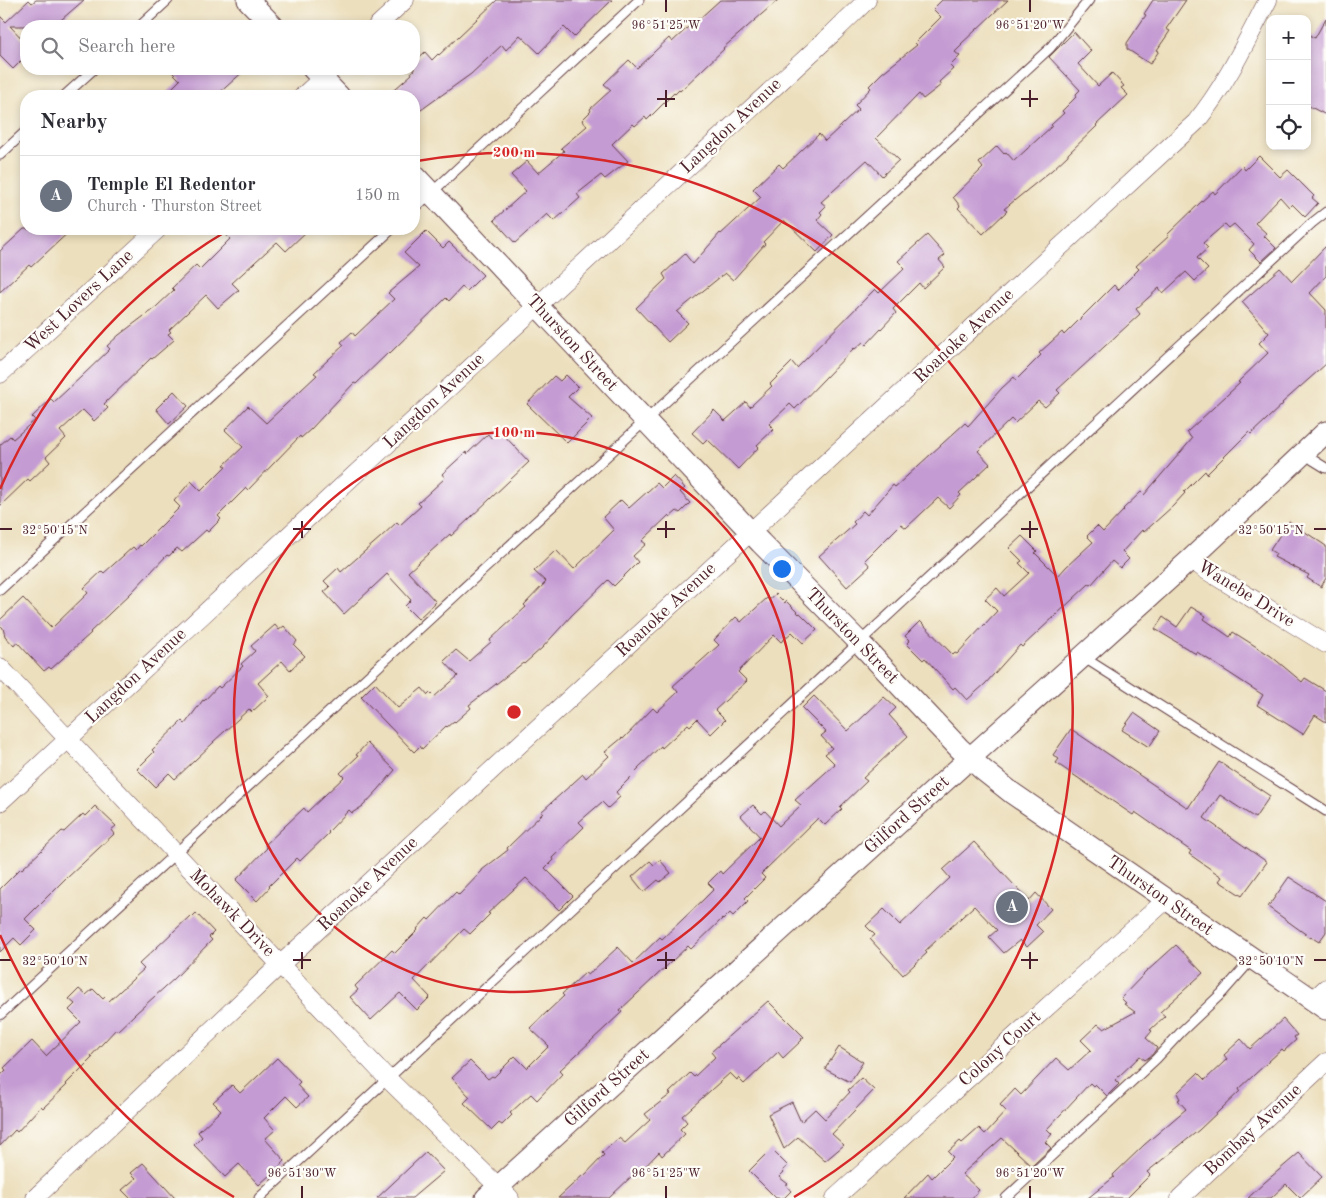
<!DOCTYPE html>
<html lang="en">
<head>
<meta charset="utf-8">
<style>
  :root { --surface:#fff; --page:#f2f2f3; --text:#2b2b33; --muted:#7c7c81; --line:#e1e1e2; --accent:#1f6fb2 }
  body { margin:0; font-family:"Old Standard TT",serif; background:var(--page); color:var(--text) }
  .controls { position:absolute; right:15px; top:15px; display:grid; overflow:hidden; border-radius:10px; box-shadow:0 2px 8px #0003 }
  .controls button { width:45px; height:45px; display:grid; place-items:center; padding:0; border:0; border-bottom:1px solid var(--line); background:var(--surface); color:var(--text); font:25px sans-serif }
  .you { position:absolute; left:781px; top:568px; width:18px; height:18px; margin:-12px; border:4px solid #fff; border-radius:50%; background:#1a73e8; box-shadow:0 0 0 8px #1a73e833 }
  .badge { display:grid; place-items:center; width:32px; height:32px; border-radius:50%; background:var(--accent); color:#fff; font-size:16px; font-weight:700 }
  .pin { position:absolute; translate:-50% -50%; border:2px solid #fff; box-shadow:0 1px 5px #0006 }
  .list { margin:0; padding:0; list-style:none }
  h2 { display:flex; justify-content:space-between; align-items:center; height:65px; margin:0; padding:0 20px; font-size:21px }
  h2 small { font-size:16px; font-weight:400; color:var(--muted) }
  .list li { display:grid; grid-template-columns:32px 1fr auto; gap:15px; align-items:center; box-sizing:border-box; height:80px; padding:0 20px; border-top:1px solid var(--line) }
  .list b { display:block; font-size:19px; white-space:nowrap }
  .list p { margin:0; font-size:16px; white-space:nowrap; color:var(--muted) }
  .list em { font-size:16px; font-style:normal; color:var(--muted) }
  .icon { flex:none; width:28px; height:28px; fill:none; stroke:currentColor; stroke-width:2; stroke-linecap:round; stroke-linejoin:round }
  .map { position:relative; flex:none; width:1326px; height:1198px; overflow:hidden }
  .search { position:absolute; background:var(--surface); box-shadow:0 2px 8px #0003; left:20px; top:20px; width:400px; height:55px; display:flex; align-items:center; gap:12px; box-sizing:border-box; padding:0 18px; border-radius:20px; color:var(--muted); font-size:19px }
  .panel { position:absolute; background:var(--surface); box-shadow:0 2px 8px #0003; left:20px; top:90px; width:400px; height:145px; border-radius:20px }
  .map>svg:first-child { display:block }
  .building { fill:#c59bd3 }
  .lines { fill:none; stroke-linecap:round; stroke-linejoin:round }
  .service-casing { stroke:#623c41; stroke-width:11 }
  .minor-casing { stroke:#623c41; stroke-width:19 }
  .tertiary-casing { stroke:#623c41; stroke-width:23 }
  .service { stroke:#fff; stroke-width:9 }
  .minor { stroke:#fff; stroke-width:18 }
  .tertiary { stroke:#fff; stroke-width:21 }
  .ticks { fill:none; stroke:#4a1f2b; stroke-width:2 }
  .ring { fill:none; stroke:#d62828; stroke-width:2.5 }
  .labels { text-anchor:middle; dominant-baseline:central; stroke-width:4.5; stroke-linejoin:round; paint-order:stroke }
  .street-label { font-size:18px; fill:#4a1f2b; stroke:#fdfcf7 }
  .ticks-label { font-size:12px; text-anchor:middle; fill:#4a1f2b; stroke:#fdfcf7; stroke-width:4.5; stroke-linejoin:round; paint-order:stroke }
  .centre { fill:#d62828; stroke:#fdfcf7; stroke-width:2.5 }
  .ring-label { font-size:15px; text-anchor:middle; font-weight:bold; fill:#d62828; stroke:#fdfcf7; stroke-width:4.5; stroke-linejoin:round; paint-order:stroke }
</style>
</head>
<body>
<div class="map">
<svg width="1326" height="1198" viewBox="0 0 1326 1198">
  <rect width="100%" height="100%" fill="#fdfcf7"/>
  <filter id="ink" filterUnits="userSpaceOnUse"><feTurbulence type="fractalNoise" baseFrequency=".02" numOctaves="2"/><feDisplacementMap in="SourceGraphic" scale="10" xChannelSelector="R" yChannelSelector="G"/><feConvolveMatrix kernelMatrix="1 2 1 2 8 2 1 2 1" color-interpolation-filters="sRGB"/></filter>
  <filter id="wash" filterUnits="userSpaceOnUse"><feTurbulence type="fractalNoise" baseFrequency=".0096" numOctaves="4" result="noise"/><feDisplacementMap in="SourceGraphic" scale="20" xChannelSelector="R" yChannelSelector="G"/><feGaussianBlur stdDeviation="1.12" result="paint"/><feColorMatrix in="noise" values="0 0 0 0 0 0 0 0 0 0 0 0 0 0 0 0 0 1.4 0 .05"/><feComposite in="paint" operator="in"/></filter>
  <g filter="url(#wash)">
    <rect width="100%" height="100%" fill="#ecdfbd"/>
    <g id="blocks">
      <path class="building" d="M29,0L32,3L36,0H84L54,26H10L26,43V56L13,69L0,56V16L6,22Z
        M497,0H612L574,37L564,27L539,53L520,35L506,50L502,45L471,74L414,115V96H387L412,74L411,72L414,70V62L425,52L432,60L438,54L439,55Z
        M720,0H778L723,48L724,49L680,91L679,90L675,94L674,93L647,120L645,117L635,126L633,124L612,144L628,161L605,179L601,175L577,194L580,198L554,221L547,214L515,243L494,220L526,191L511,175L527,161L538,173L564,151L561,148L587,126L582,120L591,111L590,109L611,90L604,84L629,60L637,68L669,38L672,42L698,18L699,19Z
        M942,0H1008L961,44L962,45L955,52L960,56L950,66L953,69L939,82L941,85L923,99L919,94L876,138L899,160L882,176L867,160L821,202L826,206L820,212L822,214L817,220L833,235L817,252L784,220L763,242L765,244L733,280L725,273L677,312L688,323L668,342L636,308L666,279L663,274L685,254L693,264L720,233L721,234L761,197L753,189L779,164L783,168L819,134L825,141L859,109L855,105L871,88L869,86L882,73L917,45L915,43L941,17L933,9Z
        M1153,0H1186L1166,29L1170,31L1157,50L1159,51L1150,64L1127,49V43L1146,15L1144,14Z
        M1326,18V115L1307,105V34L1315,38Z
        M1074,32L1091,51L1078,64L1098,86L1112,73L1124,86L1121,88L1128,95L1096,125L1097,126L1068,154V155L1052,170L1004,209L1007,211L983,234L958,208L960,206L953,197L983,168L979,163L997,146L1004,154L1006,152L1014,161L1052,126L1051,125L1064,113L1062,111L1077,96L1076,94L1080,90L1049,57Z
        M169,69H246L216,96H164L180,80Z
        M1259,156L1280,177L1288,170L1314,196L1312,198L1318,203L1305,217L1292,204L1289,207L1280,197L1255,223L1266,233L1264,236L1276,248L1261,262L1249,250L1254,244L1234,224L1229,228L1225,224L1203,243L1208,248L1197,258L1208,269L1195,281L1186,272L1163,293L1159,288L1136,309L1140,314L1057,390L1060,393L1045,407L1038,401L1015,423L1011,419L978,451L990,464L959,493L961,495L949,508L938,498L906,528L901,524L865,560L870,566L847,587L819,556L855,524L853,522L863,511L867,515L893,485L895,487L965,423L968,426L1002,388L1014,377L1016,380L1041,355L1039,353L1062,332L1064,335L1114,285L1118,290L1139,269L1136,266L1169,236L1167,235L1200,203L1213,191L1215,194L1242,166L1245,170Z
        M24,229H72L31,267L29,265L0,292V251Z
        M221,229H309L286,251L277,242L232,283L239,290L218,308L206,295L169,330L171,332L168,334L174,340L152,359L151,358L104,404L108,408L94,421L83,410L60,431L66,438L46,457L50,462L30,481L28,479L0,506V445L10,436L13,439L35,420L32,417L51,399L54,402L81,377L110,349L107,346L119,335L156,307L174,290L172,288L196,265L200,269L230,239Z
        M426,231L443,248L449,242L483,275L467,291L462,287L449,301L446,298L390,353L389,352L356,384L354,383L311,429L301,438L300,436L248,490L246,488L218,516L221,519L208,532L206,530L182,552L177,548L169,556L167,555L131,593L90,632L91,633L51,669L49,667L44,671L17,642L14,646L5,636L3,628L0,625V620L23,598L52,628L88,593L84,588L102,571L104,573L133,547L136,550L140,545L141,546L180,507L174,501L191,481L201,491L226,466L224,465L243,447L225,430L248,406L266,423L317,375L314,373L344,345L341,342L352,332L355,336L394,299L388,293L419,267L404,253Z
        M927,235L945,255L939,260L945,267L923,288L919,283L893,309L896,313L866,345L863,342L855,349L854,348L795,409L790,404L769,424L774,429L757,445L759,447L738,469L707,439L703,443L692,433L714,410L725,421L746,402L750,407L772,386L770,384L792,362L797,368L875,289L879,293L905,268L898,261Z
        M1326,246V276L1310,293L1326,310V364L1282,403L1283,404L1251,434L1249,432L1207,474L1205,471L1184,492L1185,493L1173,506L1144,532L1142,530L1122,552L1129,559L1120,568L1112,561L1091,585L1089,584L1022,647L1020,645L985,684L967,700L955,687L953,689L925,658L923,660L907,644L910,641L905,636L920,621L953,655L955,653L957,654L997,611L985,599L997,588L1004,596L1029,573L1019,563L1022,561L1009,548L1022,536L1037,551L1035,553L1058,576L1066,567L1093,542L1087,536L1097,526L1103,532L1124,510L1123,509L1141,492L1144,495L1192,439L1187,432L1240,383L1238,382L1268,353L1259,343L1269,333L1242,302L1280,268L1292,281Z
        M566,375L578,387L568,397L592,418L567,443L527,404L554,376L560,381Z
        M174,391L188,406L169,424L156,409Z
        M499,430L529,462L451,536L450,534L408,572L436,602L418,619L405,606L411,600L387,574L344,614L324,592L330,587L324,581L338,568L341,572L381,537L397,522L400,525L421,506L418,503L445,478L442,474L466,452L467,454L488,434L491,438Z
        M674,476L685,488L680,492L690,503L680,513L677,511L670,517L669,515L642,541L646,544L633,556L638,562L614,586L608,580L572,615L542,648L524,664L523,663L469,705L471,708L455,722L454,721L447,727L446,726L422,749L420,746L414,752L361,697L375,683L398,708L422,688L428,695L430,693L434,697L458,676L444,661L456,650L469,661L491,642L490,640L526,607L524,605L546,582L534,571L556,550L574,569L614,530L603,517L621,500L629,508L657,483L662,488Z
        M1289,521L1326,546V578L1321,587L1307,578L1309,575L1274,557L1276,554L1270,550Z
        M776,594L785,603L786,601L799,614L800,613L817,630L803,643L792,632L781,642L774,635L738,672L747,681L715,710L725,720L711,734L697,719L690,726L688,724L662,748L661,746L638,768L639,769L616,792L620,797L608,808L602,802L579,822L584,827L552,858L553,860L545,868L573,896L559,910L526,878L488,913L490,914L470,934L464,929L414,980L430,997L417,1010L400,993L371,1020L350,997L358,990L355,986L392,950L395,953L418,930L417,929L427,918L429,920L456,892L459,895L482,871V870L508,850L507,848L543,813L541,812L583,774L586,778L609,756L605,752L622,738L623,739L653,708L657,712L678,692L673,686L719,645L714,640L736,617L741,622L767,598L769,600Z
        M1191,607L1206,616L1204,619L1230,637L1233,632L1271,656L1302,682L1305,678L1326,691V722L1315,715L1303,734L1257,705L1263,695L1197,652L1196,654L1155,629L1163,617L1177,627Z
        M275,625L279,630L284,626L297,641L294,645L305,656L290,670L282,661L258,683L269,696L252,712L249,709L213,742H214L175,779L169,773L155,787L137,769L154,752L152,750L182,721L185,724L203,700L204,701L218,686L220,688L243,666L241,664L255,651L251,646Z
        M814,696L848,731L884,697L896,708L889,715L908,736L863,778L867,781L840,807L842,809L825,825L818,818L761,874L765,878L745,898L748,901L733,916L730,913L723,920L722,919L691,949L688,946L620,1010L622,1012L560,1070L563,1073L537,1100L531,1094L510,1113L512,1115L502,1125L499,1123L492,1130L464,1103L470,1097L452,1078L470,1061L488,1079L492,1076L494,1077L515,1056L527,1068L549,1046L530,1028L564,996L562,994L585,973L588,975L618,947L633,963L660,937L662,939L703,900L714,889L708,883L720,871L722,874L760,837L741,816L753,805L762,814L765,811L779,826L801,805L795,800L835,764L825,754L832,748L821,736L826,732L802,708Z
        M1134,713L1160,731L1149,747L1122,730Z
        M1071,729L1188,808L1219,762L1270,796L1255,818L1220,795L1204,818L1267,862L1242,896L1219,881L1222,877L1189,854L1191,851L1135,812L1133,815L1056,763L1059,759L1053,755Z
        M367,743L395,770L379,789L363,806L352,813L349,810L328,832L329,833L300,861L297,858L269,886L270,887L257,901L236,880L267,848L265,845L304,808L307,812L344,777L340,773L358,756L356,755Z
        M95,806L116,826L111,830L114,834L67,878V877L25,919L36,930L21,945L14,938L0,952V889L21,868L22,869L62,831L64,832L83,814L85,816Z
        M974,842L1029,901L1036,893L1051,909L1036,925L1043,932L1027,947L1020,940L1004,953L989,937L997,930L974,906L925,951L927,953L903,975L870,939L875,935L866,926L884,909L900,925L950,878L943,870Z
        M660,860L671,873L660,882L658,880L644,892L632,877L650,861L654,865Z
        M1289,877L1326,901V932L1319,942L1311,937V938L1268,907Z
        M196,913L214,932L209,937L212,940L174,979L135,1014L117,1031L116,1029L91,1056L93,1057L66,1084L67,1085L43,1108L41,1106L17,1132L15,1130L0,1146V1076L6,1070L4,1068L32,1041L46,1056L81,1022L69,1010L75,1004L69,999L79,989L86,995L93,989L103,999L105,997L109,1001L144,969L139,964L190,916L191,918Z
        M1176,945L1203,973L1160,1012L1165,1016L1150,1030L1152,1031L1146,1038L1157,1048L1152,1055L1145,1060L1140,1056L1115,1080L1119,1084L1107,1096L1095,1084L1093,1086L1090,1083L1047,1129L1052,1134L1045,1142L1051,1148L1032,1166L1002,1138L962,1174L979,1190L972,1198H904L928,1173L932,1178L953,1157L948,1152L960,1141L962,1143L979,1128L985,1134L1006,1111L1000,1105L1015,1089L1021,1095L1056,1058L1069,1070L1091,1050L1081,1040L1098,1024L1104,1029L1135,1012L1124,1004L1126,1003L1121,998L1145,973Z
        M768,1001L804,1037L801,1039L802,1040L783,1058L778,1052L744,1084L738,1078L737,1080L730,1073L682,1116L687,1122L680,1129L685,1134L662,1156L659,1152L636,1176L634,1174L609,1198H558L582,1176L583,1177L604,1155L602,1153L619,1138L625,1143L650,1120L645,1114L671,1094L669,1093L690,1073L694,1077L715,1057L711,1052Z
        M1283,1019L1297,1035L1294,1037L1296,1040L1284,1051L1282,1049L1239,1089L1240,1091L1199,1130L1147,1172L1150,1175L1127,1198H1088L1114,1177L1113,1175L1144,1145L1186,1109L1178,1100L1180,1099L1177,1093L1198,1073L1205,1080L1227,1059L1224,1055L1241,1039L1250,1049Z
        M839,1047L863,1062L850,1082L825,1069Z
        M277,1058L300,1082L297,1085L308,1097L297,1107L286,1096L264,1118L275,1130L265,1139L285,1161L259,1185L239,1164L225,1177L194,1145L202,1137L198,1132L221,1110L213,1102L232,1085L240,1093Z
        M861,1078L874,1090L832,1134L844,1145L825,1161L798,1137L784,1149L768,1114L792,1102L801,1122L815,1109L825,1119L850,1092L848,1090Z
        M771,1149L788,1166L783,1170L784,1172L779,1177L788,1184L786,1185L791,1191L784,1198H776L749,1171Z
        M426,1152L444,1171L412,1198H377Z
        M1299,1153L1322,1177L1300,1198L1286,1184L1271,1198H1248L1265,1182Z
        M143,1163L175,1198H130L122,1190L136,1178L131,1173Z"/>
    </g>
  </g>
  <g filter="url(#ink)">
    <use href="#blocks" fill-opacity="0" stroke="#623c41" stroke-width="1"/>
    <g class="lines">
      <g class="service-casing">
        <path id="service" d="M140,26L168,0
          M64,96L94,69
          M0,155L26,131
          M414,209L639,0
          M1305,451L1313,460L1326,468
          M0,590L392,229
          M1083,657L1326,811
          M0,1015L1050,48L1089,0
          M259,1198L1312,223L1326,212
          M1006,1198L1156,1059L1182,1031L1222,993L1252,959"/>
      </g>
      <g class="minor-casing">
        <path id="minor" d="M377,26L405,0
          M303,96L332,69
          M0,374L158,229
          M1191,559L1204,569L1326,644
          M0,667L388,1079L510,1198
          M0,802L833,33L867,0
          M1313,1000L1326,988
          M35,1198L281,964L1196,122C1226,85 1246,42 1268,0
          M835,1198L1166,900
          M1180,1198L1326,1062"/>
      </g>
      <g class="tertiary-casing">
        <path id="tertiary" d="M248,0L273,26
          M313,69L339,96
          M414,175L761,543L859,642L959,748L983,770L1012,793L1326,1009
          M486,1198L970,758L1191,559L1326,432"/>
      </g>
      <use href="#service" class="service"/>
      <use href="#minor" class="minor"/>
      <use href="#tertiary" class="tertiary"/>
    </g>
  </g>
  <path class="ticks" d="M666,0V12M1030,0V12M666,90V107M1030,90V107M657,99H675M1021,99H1038M302,521V538M666,521V538M1030,521V538M0,529H12M293,529H311M657,529H675M1021,529H1038M1314,529H1326M302,952V969M666,952V969M1030,952V969M0,960H12M293,960H311M657,960H675M1021,960H1038M1314,960H1326M302,1186V1198M666,1186V1198M1030,1186V1198"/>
  <g class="ring">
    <circle cx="514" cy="712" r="280"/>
    <path d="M234 1197A560 560 0 0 1 0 935M0 489A560 560 0 0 1 230 229M417 161A560 560 0 0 1 794 1197"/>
  </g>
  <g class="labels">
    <g class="street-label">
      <text transform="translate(731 126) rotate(-43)">Langdon Avenue</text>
      <text transform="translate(79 301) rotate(-43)">West Lovers Lane</text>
      <text transform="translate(964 336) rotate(-43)">Roanoke Avenue</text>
      <text transform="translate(572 343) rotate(47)">Thurston Street</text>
      <text transform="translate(434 401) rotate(-43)">Langdon Avenue</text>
      <text transform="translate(1246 594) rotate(32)">Wanebe Drive</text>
      <text transform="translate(666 610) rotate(-43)">Roanoke Avenue</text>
      <text transform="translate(852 636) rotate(46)">Thurston Street</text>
      <text transform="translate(136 676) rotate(-43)">Langdon Avenue</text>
      <text transform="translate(907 815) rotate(-42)">Gilford Street</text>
      <text transform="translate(368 884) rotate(-43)">Roanoke Avenue</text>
      <text transform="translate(1160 896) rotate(35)">Thurston Street</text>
      <text transform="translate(232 913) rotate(46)">Mohawk Drive</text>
      <text transform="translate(1000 1049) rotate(-42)">Colony Court</text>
      <text transform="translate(607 1088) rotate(-42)">Gilford Street</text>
      <text transform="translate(1253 1130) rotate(-43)">Bombay Avenue</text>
    </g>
  </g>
  <g class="ticks-label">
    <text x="666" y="29">96°51'25"W</text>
    <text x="1030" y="29">96°51'20"W</text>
    <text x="55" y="534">32°50'15"N</text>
    <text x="1271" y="534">32°50'15"N</text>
    <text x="55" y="965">32°50'10"N</text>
    <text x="1271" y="965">32°50'10"N</text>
    <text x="302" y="1177">96°51'30"W</text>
    <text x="666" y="1177">96°51'25"W</text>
    <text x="1030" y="1177">96°51'20"W</text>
  </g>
  <circle cx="514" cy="712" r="8" class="centre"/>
  <g class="ring-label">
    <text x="514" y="157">200 m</text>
    <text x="514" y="437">100 m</text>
  </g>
</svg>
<div class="controls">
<button>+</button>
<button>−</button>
<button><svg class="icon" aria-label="locate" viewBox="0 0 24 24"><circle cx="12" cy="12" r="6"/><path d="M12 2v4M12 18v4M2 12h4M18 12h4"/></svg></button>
</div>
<div class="you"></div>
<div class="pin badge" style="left:1012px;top:907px;background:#6b7280">A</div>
<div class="search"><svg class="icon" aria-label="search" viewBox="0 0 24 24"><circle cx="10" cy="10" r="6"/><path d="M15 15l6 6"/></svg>Search here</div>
<section class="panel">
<h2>Nearby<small></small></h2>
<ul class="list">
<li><span class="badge" style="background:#6b7280">A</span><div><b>Temple El Redentor</b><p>Church · Thurston Street</p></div><em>150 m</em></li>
</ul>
</section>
</div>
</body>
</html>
